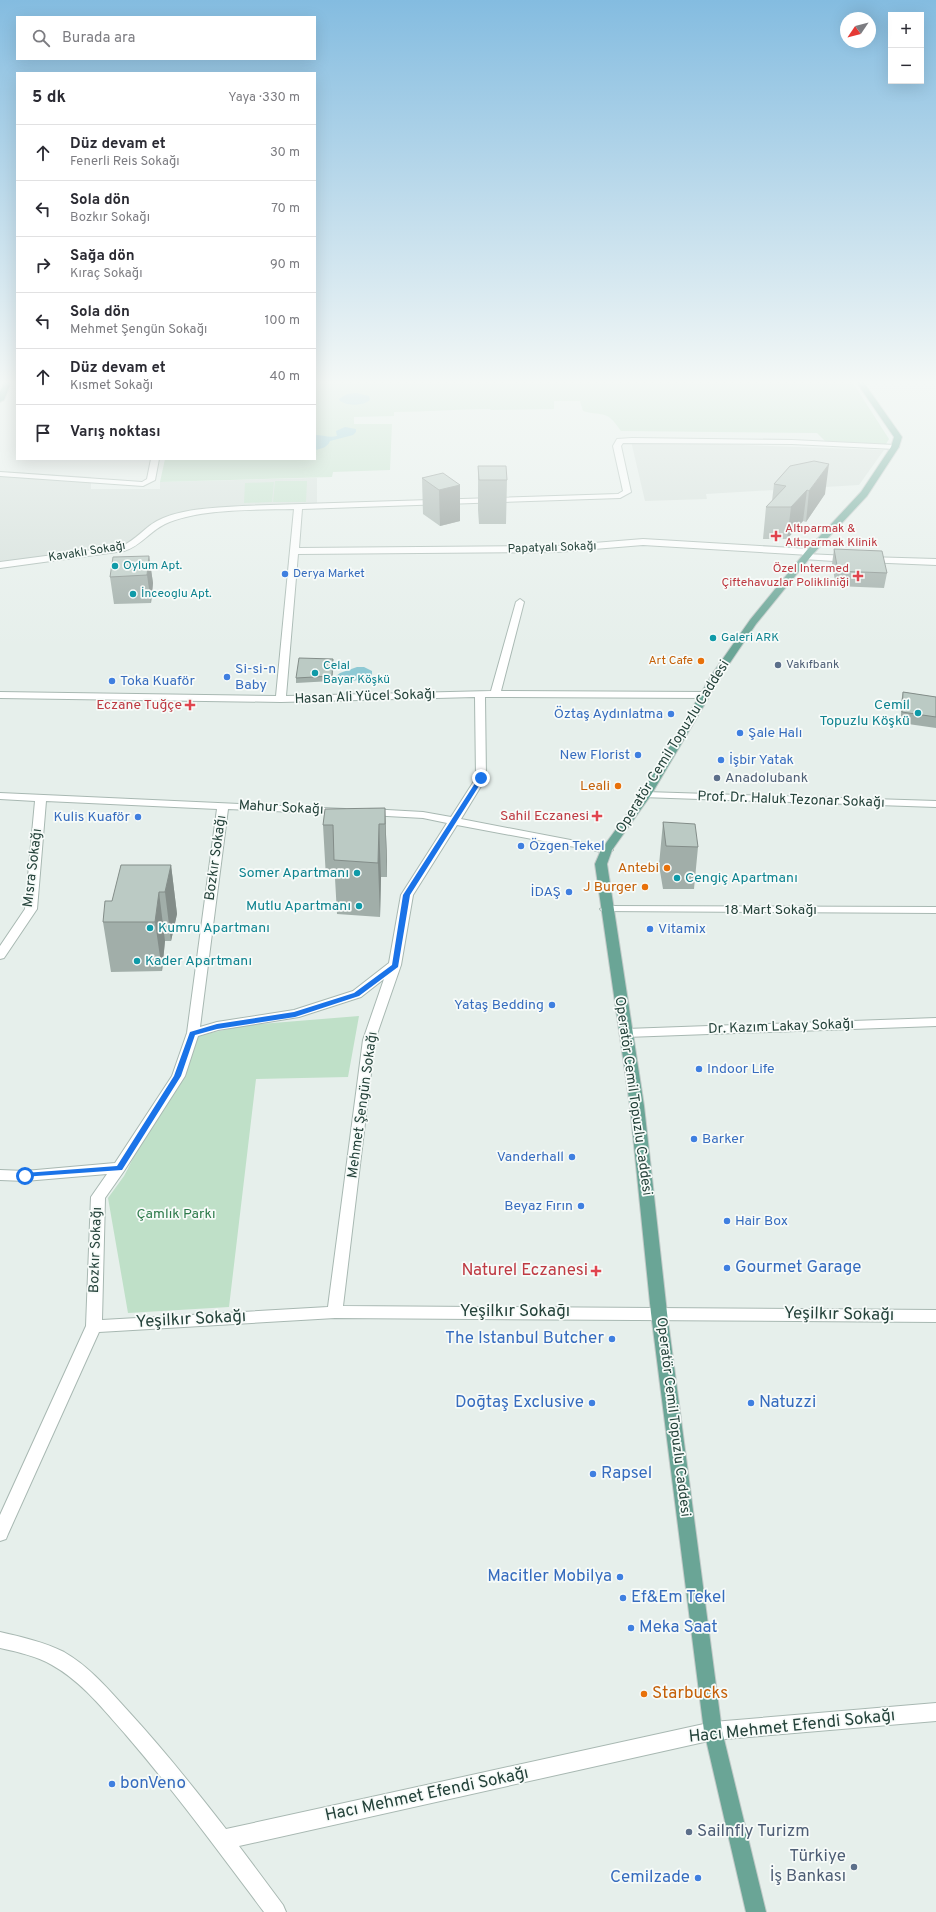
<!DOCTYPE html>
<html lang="tr">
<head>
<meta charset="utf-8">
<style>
  :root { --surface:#fff; --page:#f2f2f3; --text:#2b2b33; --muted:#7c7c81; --line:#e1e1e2 }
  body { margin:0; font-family:Overpass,sans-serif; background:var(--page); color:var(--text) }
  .controls { position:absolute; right:12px; top:12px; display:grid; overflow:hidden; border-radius:0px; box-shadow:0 4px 16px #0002 }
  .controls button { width:36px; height:36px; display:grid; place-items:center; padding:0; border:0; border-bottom:1px solid var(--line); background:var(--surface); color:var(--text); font:20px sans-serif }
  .compass { position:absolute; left:840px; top:12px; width:36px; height:36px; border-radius:50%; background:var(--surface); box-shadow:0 4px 16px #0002; rotate:235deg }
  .stop { position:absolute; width:12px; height:12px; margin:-9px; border:3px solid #1a73e8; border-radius:50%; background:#fff }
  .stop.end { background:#1a73e8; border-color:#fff; box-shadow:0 1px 4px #0008 }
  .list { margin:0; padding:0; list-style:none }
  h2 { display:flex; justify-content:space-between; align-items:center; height:52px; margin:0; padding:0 16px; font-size:17px }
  h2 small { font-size:13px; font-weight:400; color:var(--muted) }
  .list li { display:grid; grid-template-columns:26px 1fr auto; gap:12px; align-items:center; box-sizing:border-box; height:56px; padding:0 16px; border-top:1px solid var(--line) }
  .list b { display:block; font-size:15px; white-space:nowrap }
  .list p { margin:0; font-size:13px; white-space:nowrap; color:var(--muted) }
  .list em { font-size:13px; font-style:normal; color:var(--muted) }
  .icon { flex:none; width:22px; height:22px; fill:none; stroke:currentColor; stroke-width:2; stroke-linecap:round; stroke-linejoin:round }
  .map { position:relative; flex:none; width:936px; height:1912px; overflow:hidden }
  .search { position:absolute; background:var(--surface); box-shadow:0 4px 16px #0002; left:16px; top:16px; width:300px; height:44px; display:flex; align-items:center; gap:10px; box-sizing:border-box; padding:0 14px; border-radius:0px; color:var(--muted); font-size:15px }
  .panel { position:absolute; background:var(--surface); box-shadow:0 4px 16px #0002; left:16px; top:72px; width:300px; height:388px; border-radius:0px }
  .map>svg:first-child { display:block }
  .built { fill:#d4dfda }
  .green { fill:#bfe0c8 }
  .water { fill:#8ec9d4 }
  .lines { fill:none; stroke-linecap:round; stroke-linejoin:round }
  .minor-casing { stroke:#a8b8b2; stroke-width:2 }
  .primary-casing { stroke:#c2cac8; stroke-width:2 }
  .minor { fill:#fff; fill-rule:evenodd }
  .primary { fill:#6aa596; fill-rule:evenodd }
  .wall { fill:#a1aea9 }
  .shaded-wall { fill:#838d89 }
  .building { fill:#bbcac4; stroke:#838d89 }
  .route { fill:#1a73e8 }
  .health-dot { fill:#e0444e; stroke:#f7fbf9; stroke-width:1.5 }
  .culture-dot { fill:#0f9aa8; stroke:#f7fbf9; stroke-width:1.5 }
  .shop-dot { fill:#3f7fe0; stroke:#f7fbf9; stroke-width:1.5 }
  .food-dot { fill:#e8710a; stroke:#f7fbf9; stroke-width:1.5 }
  .service-dot { fill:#5c6f8a; stroke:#f7fbf9; stroke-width:1.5 }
  .labels { text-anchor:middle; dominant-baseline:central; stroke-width:3.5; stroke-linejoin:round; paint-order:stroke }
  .far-health-label { font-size:12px; fill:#be3a42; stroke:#f7fbf9; text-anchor:start }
  .far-street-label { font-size:12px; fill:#24423a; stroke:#f7fbf9 }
  .far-culture-label { font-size:12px; fill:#0d838f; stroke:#f7fbf9; text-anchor:start }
  .far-shop-label { font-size:12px; fill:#366cbe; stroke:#f7fbf9; text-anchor:start }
  .far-food-label { font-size:12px; fill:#c56008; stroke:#f7fbf9; text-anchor:end }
  .far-service-label { font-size:12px; fill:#4e5e75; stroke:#f7fbf9; text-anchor:start }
  .shop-label { font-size:14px; fill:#366cbe; stroke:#f7fbf9; text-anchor:start }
  .street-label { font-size:14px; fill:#24423a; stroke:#f7fbf9 }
  .health-label { font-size:14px; fill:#be3a42; stroke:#f7fbf9; text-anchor:end }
  .culture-label { font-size:14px; fill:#0d838f; stroke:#f7fbf9; text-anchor:end }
  .service-label { font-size:14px; fill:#4e5e75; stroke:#f7fbf9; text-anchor:start }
  .food-label { font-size:14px; fill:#c56008; stroke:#f7fbf9; text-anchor:end }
  .park-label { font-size:14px; fill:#2d7a4b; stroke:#f7fbf9 }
  .near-shop-label { font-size:17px; fill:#366cbe; stroke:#f7fbf9; text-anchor:start }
  .near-health-label { font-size:17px; fill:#be3a42; stroke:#f7fbf9; text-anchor:end }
  .near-street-label { font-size:17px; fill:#24423a; stroke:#f7fbf9 }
  .near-food-label { font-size:17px; fill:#c56008; stroke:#f7fbf9; text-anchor:start }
  .near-service-label { font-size:17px; fill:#4e5e75; stroke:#f7fbf9; text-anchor:start }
</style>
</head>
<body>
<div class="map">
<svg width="936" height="1912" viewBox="0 0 936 1912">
  <rect width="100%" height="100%" fill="#e6efeb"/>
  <path class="built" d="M631,441L884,450L859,485L706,494L707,499L645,501Z
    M0,471L91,477V489H160V482L317,478V503L231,506L153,522L133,539L121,547L0,563Z"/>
  <path class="green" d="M315,380H851L889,439L886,444L825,441L817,433L621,431C606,409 605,417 583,411L580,401H554V409L491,410L490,409C457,409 427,412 394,412V416L354,417V424H392L390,470L333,472L332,477L160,482L165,459H315Z
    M275,481H307L306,502H273Z
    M274,482L272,502L244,503L245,483Z
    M359,1016L348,1077L256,1079L229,1307L128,1313L108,1198L124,1176L195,1038L205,1034L248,1025Z"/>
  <path class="water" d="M357,393L369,396L370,400C363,406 348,406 340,401L339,399L347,394Z
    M345,427L356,429V432L353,435L330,441C328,447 321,449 315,450V435C323,435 329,438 337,436L336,431Z
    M357,667H364L372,671V675C366,680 344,683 337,680L335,677L340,673Z"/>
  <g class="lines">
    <g class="minor-casing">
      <path id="minor" d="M632,438L792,440L895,445L899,447L895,449L792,444L623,443L621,446L631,492L620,498L302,509L299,548L557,546L643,539L810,549L814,552L810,555L643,545L557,552L298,554L286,696L491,691L516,602L520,599L524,602L501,691L705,692L710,695L705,698L485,697L486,778L461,819L607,847L613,850L607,853L457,825L413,895L401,965L375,1040L343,1306L936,1310V1322L335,1318L99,1332L8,1534L6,1539L0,1541V1515L86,1326L91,1197L107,1174L25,1181L0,1180V1170L25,1171L115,1163L172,1076L187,1033L217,809L46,801L37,909L4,958L0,959V946L25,909L35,801L0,799V793L345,809L346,811L345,813L341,814L228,809L200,1027L217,1022L294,1010L353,991L389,963L401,895L447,823L423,818L369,815L364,812L369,809L423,812L451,817L476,778L475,697L281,702L0,698V692L276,696L294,509C256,510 200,508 165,524C150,531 141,546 124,551L0,568V562L122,546C136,540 144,528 157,521C182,508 215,508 242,506L618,494L623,491L613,446L617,439ZM384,979L363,1040L328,1307L102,1320L105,1198L124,1171L185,1076L198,1036L218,1030L299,1017L361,997Z
        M151,459H159L155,480L143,486L0,476V472L142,482L147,479Z
        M806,554L849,556L853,559L849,562L803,559V555Z
        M867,557L936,559V565L864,562L863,560Z
        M646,792L936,801V807L642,797L641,795Z
        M606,906L936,907V913L602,911L600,909Z
        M936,1018V1026L626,1037L622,1036L620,1033L622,1030L626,1029Z
        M0,1632C22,1637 44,1642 64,1652C90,1667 109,1690 129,1712C163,1749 195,1789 226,1829L713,1722L936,1703V1721L713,1740L239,1846L283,1905L286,1912H264C219,1852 175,1792 126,1735C104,1710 81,1681 52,1665C36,1656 18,1652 0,1648Z"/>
    </g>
    <g class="primary-casing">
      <path id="primary" d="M5,380H12L4,400L0,402V392Z
        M855,380H862L902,437L899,447L867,496L813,554L756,624L723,673L651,795L612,850L607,864L644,1106L667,1313L722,1731L766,1912H746L704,1731L651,1313L630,1106L595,864L601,850L641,795L713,673L750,620L807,550L861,492L891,447L894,437Z"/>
    </g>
    <use href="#minor" class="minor"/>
    <use href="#primary" class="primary"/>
  </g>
  <path class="wall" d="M478,466L507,480L506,524H479L478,510Z
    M790,466L825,494L806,522L803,521L787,539H763L766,507L772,501L774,484Z
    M422,478L460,485V521L440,526L423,514Z
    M834,549L887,573L884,588L836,586L832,564Z
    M149,556L153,583L151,603L114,604L110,577Z
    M333,659V664L332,681L296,683V678Z
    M903,692L936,697V728L901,723V702Z
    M385,808L387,861V877H381L380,917L337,914L335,878H326L323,825Z
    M663,822L698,847L694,889H663L659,865Z
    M171,865L177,914L171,941H165L162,971L111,972L103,922L112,901Z"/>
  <path class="shaded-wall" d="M829,464L825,494L806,522L809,491Z
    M460,485V521L440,526L439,490Z
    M807,490L803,521L787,539L791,507Z
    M149,556L153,583L151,603L147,575Z
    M385,808L387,861V877L385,824Z
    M379,824L381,877L380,917L378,863Z
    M171,865L177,914L171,941L165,892Z
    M159,892L165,941L162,971L155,922Z"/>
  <path class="building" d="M814,461L829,464L809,491L807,490L791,507H766L786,486L774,484L790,466Z
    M478,466H506L507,480H479Z
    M443,473L460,485L439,490L422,478Z
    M834,549L882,551L887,573L838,571Z
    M149,556L147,575L110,577L113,557Z
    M299,658L333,659L332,676L296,678Z
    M903,692L936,697V717L902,712Z
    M385,808V824H379L378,863L334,860L333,825H323L325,809Z
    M663,822L695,824L698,847L666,846Z
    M121,865H171L165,892H159L155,922H103L105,901H112Z"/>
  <linearGradient id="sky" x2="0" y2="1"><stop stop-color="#84bce0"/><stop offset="0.59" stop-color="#f4f8f6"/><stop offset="1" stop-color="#f4f8f6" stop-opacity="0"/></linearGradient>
  <rect width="936" height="648" fill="url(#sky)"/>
  <path class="route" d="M479,777L484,778L410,895L398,967L359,996L295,1017L217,1029L195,1035L181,1076L122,1170L22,1177V1174L25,1173L117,1166L174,1076L190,1032L217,1024L294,1012L354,993L392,965L403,895Z"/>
  <g class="health-dot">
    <path d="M774 530h4v4h4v4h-4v4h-4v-4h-4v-4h4z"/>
    <path d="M856 570h4v4h4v4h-4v4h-4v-4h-4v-4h4z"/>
    <path d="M188 699h4v4h4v4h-4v4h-4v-4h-4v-4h4z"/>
    <path d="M595 810h4v4h4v4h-4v4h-4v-4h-4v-4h4z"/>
    <path d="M594 1265h4v4h4v4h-4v4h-4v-4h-4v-4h4z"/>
  </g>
  <g class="culture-dot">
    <circle cx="115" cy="566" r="4"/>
    <circle cx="133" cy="594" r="4"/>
    <circle cx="713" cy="638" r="4"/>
    <circle cx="315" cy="673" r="4"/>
    <circle cx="918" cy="713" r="4"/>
    <circle cx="357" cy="873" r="4"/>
    <circle cx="677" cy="878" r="4"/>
    <circle cx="359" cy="906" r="4"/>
    <circle cx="150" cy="928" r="4"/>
    <circle cx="137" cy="961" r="4"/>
  </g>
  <g class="shop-dot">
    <circle cx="285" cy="574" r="4"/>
    <circle cx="227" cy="677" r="4"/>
    <circle cx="112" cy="681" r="4"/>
    <circle cx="671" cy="714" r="4"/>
    <circle cx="740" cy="733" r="4"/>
    <circle cx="638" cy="755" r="4"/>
    <circle cx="721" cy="760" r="4"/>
    <circle cx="138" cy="817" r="4"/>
    <circle cx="521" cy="846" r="4"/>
    <circle cx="569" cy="892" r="4"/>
    <circle cx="650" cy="929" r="4"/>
    <circle cx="552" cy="1005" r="4"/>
    <circle cx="699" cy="1069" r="4"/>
    <circle cx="694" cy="1139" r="4"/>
    <circle cx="572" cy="1157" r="4"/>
    <circle cx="581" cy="1206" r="4"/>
    <circle cx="727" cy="1221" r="4"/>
    <circle cx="727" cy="1268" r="4"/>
    <circle cx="612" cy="1339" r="4"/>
    <circle cx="592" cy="1403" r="4"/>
    <circle cx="751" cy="1403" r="4"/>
    <circle cx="593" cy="1474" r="4"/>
    <circle cx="620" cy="1577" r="4"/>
    <circle cx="623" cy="1598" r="4"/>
    <circle cx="631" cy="1628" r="4"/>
    <circle cx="112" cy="1784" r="4"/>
    <circle cx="698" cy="1878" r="4"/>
  </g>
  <g class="food-dot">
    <circle cx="701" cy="661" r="4"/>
    <circle cx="618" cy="786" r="4"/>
    <circle cx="667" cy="868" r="4"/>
    <circle cx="645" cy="887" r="4"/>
    <circle cx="644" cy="1694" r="4"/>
  </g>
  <g class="service-dot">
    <circle cx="778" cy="665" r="4"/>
    <circle cx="717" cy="778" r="4"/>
    <circle cx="689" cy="1832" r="4"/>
    <circle cx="854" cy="1867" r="4"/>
  </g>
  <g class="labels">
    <g class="far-health-label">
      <text x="785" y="529">Altıparmak &amp;<tspan x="785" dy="14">Altıparmak Klinik</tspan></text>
      <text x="849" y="569" text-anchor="end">Özel Intermed<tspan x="849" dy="14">Çiftehavuzlar Polikliniği</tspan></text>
    </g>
    <g class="far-street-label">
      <text transform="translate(552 548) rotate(-2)">Papatyalı Sokağı</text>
      <text transform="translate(87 552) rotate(-9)">Kavaklı Sokağı</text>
    </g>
    <g class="far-culture-label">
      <text x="123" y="566">Oylum Apt.</text>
      <text x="141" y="594">İnceoglu Apt.</text>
      <text x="721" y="638">Galeri ARK</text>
      <text x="323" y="666">Celal<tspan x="323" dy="14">Bayar Köşkü</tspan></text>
    </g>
    <g class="far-shop-label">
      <text x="293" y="574">Derya Market</text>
    </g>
    <g class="far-food-label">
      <text x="693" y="661">Art Cafe</text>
    </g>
    <g class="far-service-label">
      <text x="786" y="665">Vakıfbank</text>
    </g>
    <g class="shop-label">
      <text x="235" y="669">Si-si-n<tspan x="235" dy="16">Baby</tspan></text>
      <text x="120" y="681">Toka Kuaför</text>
      <text x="663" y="714" text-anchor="end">Öztaş Aydınlatma</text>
      <text x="748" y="733">Şale Halı</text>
      <text x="630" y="755" text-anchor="end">New Florist</text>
      <text x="729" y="760">İşbir Yatak</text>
      <text x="130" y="817" text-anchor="end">Kulis Kuaför</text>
      <text x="529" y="846">Özgen Tekel</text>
      <text x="561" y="892" text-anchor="end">İDAŞ</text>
      <text x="658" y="929">Vitamix</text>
      <text x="544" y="1005" text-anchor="end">Yataş Bedding</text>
      <text x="707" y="1069">Indoor Life</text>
      <text x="702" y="1139">Barker</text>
      <text x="564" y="1157" text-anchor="end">Vanderhall</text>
      <text x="573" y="1206" text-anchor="end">Beyaz Fırın</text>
      <text x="735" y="1221">Hair Box</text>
    </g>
    <g class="street-label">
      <text transform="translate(365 697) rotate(-2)">Hasan Ali Yücel Sokağı</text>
      <text transform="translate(673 747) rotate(-58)">Operatör Cemil Topuzlu Caddesi</text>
      <text transform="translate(791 800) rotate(2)">Prof. Dr. Haluk Tezonar Sokağı</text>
      <text transform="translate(281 808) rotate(3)">Mahur Sokağı</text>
      <text transform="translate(216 858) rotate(-82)">Bozkır Sokağı</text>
      <text transform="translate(33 868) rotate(-83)">Mısra Sokağı</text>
      <text x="771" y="910">18 Mart Sokağı</text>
      <text transform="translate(781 1027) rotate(-2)">Dr. Kazım Lakay Sokağı</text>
      <text transform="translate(633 1096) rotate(82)">Operatör Cemil Topuzlu Caddesi</text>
      <text transform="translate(363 1105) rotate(-82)">Mehmet Şengün Sokağı</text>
      <text transform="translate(96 1250) rotate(-88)">Bozkır Sokağı</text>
      <text transform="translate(673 1417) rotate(83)">Operatör Cemil Topuzlu Caddesi</text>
    </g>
    <g class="health-label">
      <text x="182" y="705">Eczane Tuğçe</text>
      <text x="589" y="816">Sahil Eczanesi</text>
    </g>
    <g class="culture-label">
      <text x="910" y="705">Cemil<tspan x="910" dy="16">Topuzlu Köşkü</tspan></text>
      <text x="349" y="873">Somer Apartmanı</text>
      <text x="685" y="878" text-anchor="start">Cengiç Apartmanı</text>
      <text x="351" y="906">Mutlu Apartmanı</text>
      <text x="158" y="928" text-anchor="start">Kumru Apartmanı</text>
      <text x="145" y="961" text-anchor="start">Kader Apartmanı</text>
    </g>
    <g class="service-label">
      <text x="725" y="778">Anadolubank</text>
    </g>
    <g class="food-label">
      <text x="610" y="786">Leali</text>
      <text x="659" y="868">Antebi</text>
      <text x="637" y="887">J Burger</text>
    </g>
    <g class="park-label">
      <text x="176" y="1214">Çamlık Parkı</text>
    </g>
    <g class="near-shop-label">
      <text x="735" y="1268">Gourmet Garage</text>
      <text x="604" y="1339" text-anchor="end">The Istanbul Butcher</text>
      <text x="584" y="1403" text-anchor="end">Doğtaş Exclusive</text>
      <text x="759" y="1403">Natuzzi</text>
      <text x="601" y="1474">Rapsel</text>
      <text x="612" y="1577" text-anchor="end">Macitler Mobilya</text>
      <text x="631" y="1598">Ef&amp;Em Tekel</text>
      <text x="639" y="1628">Meka Saat</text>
      <text x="120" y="1784">bonVeno</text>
      <text x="690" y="1878" text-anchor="end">Cemilzade</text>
    </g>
    <g class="near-health-label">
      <text x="588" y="1271">Naturel Eczanesi</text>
    </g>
    <g class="near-street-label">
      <text x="515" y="1312">Yeşilkır Sokağı</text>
      <text transform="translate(839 1315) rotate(1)">Yeşilkır Sokağı</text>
      <text transform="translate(191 1320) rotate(-3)">Yeşilkır Sokağı</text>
      <text transform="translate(792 1727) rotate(-6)">Hacı Mehmet Efendi Sokağı</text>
      <text transform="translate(427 1795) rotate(-12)">Hacı Mehmet Efendi Sokağı</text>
    </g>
    <g class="near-food-label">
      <text x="652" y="1694">Starbucks</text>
    </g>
    <g class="near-service-label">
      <text x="697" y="1832">Sailnfly Turizm</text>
      <text x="846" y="1857" text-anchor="end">Türkiye<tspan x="846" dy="20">İş Bankası</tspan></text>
    </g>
  </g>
</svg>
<div class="controls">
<button>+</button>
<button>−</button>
</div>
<svg class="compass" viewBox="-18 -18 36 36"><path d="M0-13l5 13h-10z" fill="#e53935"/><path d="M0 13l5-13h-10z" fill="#7c7c81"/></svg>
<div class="stop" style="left:25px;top:1176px"></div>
<div class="stop end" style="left:481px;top:778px"></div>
<div class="search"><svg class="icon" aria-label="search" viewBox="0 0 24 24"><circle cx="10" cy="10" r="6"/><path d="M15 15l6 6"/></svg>Burada ara</div>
<section class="panel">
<h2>5 dk<small>Yaya · 330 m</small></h2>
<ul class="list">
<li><svg class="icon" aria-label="ahead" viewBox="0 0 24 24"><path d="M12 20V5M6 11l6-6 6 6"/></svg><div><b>Düz devam et</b><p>Fenerli Reis Sokağı</p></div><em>30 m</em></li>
<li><svg class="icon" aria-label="left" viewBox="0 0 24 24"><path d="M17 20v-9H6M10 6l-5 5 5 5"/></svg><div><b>Sola dön</b><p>Bozkır Sokağı</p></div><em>70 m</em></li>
<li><svg class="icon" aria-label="right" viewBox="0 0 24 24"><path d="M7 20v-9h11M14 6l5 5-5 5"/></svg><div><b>Sağa dön</b><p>Kıraç Sokağı</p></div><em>90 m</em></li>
<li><svg class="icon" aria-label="left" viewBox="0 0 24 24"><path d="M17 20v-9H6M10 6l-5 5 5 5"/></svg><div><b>Sola dön</b><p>Mehmet Şengün Sokağı</p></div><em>100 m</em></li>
<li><svg class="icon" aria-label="ahead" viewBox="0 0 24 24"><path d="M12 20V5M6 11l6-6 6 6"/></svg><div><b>Düz devam et</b><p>Kısmet Sokağı</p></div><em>40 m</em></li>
<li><svg class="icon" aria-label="arrive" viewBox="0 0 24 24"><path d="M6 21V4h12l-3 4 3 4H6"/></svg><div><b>Varış noktası</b></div></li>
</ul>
</section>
</div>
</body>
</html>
